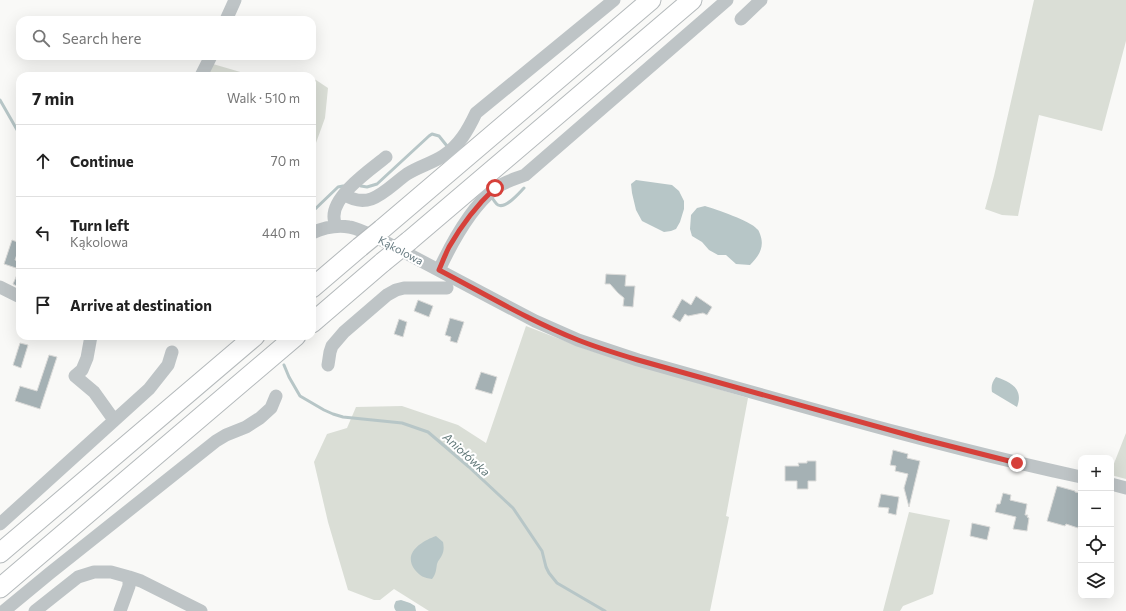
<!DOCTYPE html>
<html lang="en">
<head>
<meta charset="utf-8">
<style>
  :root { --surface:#fff; --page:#f6f6f6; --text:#222; --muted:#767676; --line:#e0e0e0 }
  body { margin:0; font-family:Commissioner,sans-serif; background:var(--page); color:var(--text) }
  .controls { position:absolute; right:12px; bottom:12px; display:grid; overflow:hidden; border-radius:8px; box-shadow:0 4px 16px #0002 }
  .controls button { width:36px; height:36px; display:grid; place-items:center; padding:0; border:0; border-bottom:1px solid var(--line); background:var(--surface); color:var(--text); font:20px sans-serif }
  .stop { position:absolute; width:12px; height:12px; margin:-9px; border:3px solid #d6403a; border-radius:50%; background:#fff }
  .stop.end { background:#d6403a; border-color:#fff; box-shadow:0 1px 4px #0008 }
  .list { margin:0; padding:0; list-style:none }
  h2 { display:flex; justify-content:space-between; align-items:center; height:52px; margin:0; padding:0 16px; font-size:17px }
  h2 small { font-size:13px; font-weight:400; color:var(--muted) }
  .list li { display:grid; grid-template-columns:26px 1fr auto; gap:12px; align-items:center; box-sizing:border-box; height:72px; padding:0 16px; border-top:1px solid var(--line) }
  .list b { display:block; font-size:15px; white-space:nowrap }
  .list p { margin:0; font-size:13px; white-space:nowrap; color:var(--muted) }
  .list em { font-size:13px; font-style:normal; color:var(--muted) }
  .icon { flex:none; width:22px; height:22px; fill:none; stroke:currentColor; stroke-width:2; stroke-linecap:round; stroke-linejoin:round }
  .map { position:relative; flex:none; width:1126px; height:611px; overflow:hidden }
  .search { position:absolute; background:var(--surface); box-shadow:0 4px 16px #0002; left:16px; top:16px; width:300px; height:44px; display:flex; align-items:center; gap:10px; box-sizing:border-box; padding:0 14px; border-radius:12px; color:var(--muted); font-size:15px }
  .panel { position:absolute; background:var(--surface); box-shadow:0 4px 16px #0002; left:16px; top:72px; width:300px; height:268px; border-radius:12px }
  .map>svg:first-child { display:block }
  .green { fill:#daded6 }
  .water { fill:#b7c6c7 }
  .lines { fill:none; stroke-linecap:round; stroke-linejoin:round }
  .stream { stroke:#b7c6c7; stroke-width:3 }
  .building { fill:#a5b1b4; stroke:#dbdbd9 }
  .highway-casing { stroke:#b4b9bb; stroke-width:21 }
  .minor { stroke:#bec4c6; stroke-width:13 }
  .highway { stroke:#fff; stroke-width:19 }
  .highway-bridge-casing { stroke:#b4b9bb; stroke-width:21; stroke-linecap:butt }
  .highway-bridge { stroke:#fff; stroke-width:19 }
  .route { stroke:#d6403a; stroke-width:5 }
  .labels { text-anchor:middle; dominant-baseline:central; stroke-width:4; stroke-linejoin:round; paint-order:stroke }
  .street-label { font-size:11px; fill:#667a80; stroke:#fff }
  .water-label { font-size:12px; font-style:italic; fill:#617879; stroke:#fff }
</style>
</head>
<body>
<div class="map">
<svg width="1126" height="611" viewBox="0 0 1126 611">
  <rect width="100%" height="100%" fill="#f9f9f7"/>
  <path class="green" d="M1034,0H1126V41L1102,131L1039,115L1018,216L1002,215L985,209L994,176Z
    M213,64L254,76H208Z
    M312,79L316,80L328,88L325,118L312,154Z
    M526,326L588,350L748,398L726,516L729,517L710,611H429L394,589L380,600H374L348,590L328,522L314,462L327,434L347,428L356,407L402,406L458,425L486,443Z
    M1126,433V479L1111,475V471Z
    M909,512L950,520L933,594L903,606L900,611H883Z"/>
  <path class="water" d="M636,180L672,185L679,191L684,201V209L680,222L676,229L671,231L664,232L642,221L636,210L632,193L631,184Z
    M705,206C715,209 751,221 757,229C759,230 759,232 760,234C765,247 759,256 750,265L736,264L726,255H718L709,250L702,242L692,236L690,229L691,215L697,208Z
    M996,377C1011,382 1024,389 1017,407L992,392C991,386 992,382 996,377Z
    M436,536L443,542C444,547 444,551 442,555C441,558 438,560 437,564C436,570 436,574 432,579C424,578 420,576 415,570C402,553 422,541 436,536Z
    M401,600L410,603L415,606L416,611H396C393,607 394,605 396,601Z"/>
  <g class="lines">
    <path class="stream" d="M0,100L20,135
      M361,186L367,187L377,184L429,136L432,134L439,136L447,146
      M492,198C494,200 496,204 498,205C506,209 519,193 524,188
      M312,212L338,187L343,186
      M284,365L289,377L300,396L324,410L333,414L343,417L402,423L428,432L469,467L513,508L542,551L546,567L549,573L557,583L605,611"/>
  </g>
  <path class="building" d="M12,240L20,243V246L15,260L19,261L16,268L4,264Z
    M20,268V288L13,284Z
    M606,274L626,275L625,286H635L633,307L623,306L624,298L618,293L610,284H605Z
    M696,296L712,307L707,315L703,313L688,316L685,314L680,322L672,317L682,299L691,305Z
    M418,300L433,306L429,317L414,311Z
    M450,318L464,322L457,343L450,341L451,337L445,335Z
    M399,319L407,322L403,337L394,334Z
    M20,343L28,345L21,368L13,365Z
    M49,355L57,357L40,409L15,401L20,386L37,391Z
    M481,372L497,377L492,394L475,389Z
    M893,450L908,454L907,458L920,461L909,507L904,488L908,474L895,471L896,466L890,465Z
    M807,461H816V481H808V489H797V481H785V466H799L798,463H807Z
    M1057,486L1075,491V492L1081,493V517L1078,528L1066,524L1065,526L1047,521Z
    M1003,493L1011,495L1010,500L1027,504L1025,515H1028L1027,517L1029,518L1027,531L1013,529L1016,517L995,512L997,504H1000Z
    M881,494L899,497L896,515L888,513L889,508L878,507Z
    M972,523L990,527L987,540L970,536Z"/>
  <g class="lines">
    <g class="highway-casing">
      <path id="highway" d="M382,229L651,0
        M409,241L692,0
        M312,288L360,247
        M312,323L383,262
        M0,553L255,336
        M0,588L296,336"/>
    </g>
    <path class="minor" d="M741,19L761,0
      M226,20L235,0
      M201,76L211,56
      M344,194C370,212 387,188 407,174C418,167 432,163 443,156C459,146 468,130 476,113L614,0
      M335,226C335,223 334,220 334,217C333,195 370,170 386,157
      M312,233C323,228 336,225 349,227C357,228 365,233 372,235L535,321L578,340L638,360C785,401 932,445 1081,477
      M439,270C452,242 470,209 494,189C503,182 515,179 525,175L727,0
      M0,287L20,297
      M91,336L87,358L82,370L75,376L94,392L114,420
      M328,365L330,352L332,346L344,332L387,295L396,290L404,288H447
      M1111,484L1126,488
      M0,524L149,389L168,365L172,352
      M4,611L50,573L216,441L226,435L246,427L260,418L271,408L276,396
      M35,611L78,577L94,572H111L129,577L141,581L201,611
      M120,611L129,586V577"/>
    <use href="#highway" class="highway"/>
    <g class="highway-bridge-casing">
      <path id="highway-bridge" d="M360,247L382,229
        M383,262L409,241"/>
    </g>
    <use href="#highway-bridge" class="highway-bridge"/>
  </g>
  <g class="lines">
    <path class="route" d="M495,188C477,205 461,226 449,247C445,255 442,263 439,270C485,294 530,321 578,340C598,348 618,354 638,360L922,439L1017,463"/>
  </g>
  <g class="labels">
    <g class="street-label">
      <text transform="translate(401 250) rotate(28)">Kąkolowa</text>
    </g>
    <g class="water-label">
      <text transform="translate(467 454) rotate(42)">Aniołówka</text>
    </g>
  </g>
</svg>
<div class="controls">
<button>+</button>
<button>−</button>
<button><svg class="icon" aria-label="locate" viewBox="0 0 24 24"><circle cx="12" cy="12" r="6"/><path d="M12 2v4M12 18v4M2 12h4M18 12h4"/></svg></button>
<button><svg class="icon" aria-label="layers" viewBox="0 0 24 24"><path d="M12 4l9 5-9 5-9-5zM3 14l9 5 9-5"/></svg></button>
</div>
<div class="stop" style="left:495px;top:188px"></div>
<div class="stop end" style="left:1017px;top:463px"></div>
<div class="search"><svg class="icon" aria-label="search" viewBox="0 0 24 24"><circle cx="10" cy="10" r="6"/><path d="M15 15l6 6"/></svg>Search here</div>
<section class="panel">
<h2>7 min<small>Walk · 510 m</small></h2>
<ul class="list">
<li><svg class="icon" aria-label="ahead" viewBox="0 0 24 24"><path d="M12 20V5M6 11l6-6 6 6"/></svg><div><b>Continue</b></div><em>70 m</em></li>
<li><svg class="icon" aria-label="left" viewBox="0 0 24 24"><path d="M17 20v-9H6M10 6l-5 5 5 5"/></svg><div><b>Turn left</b><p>Kąkolowa</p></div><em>440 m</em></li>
<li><svg class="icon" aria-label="arrive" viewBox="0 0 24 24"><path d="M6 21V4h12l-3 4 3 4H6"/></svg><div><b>Arrive at destination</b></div></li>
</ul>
</section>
</div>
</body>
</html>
